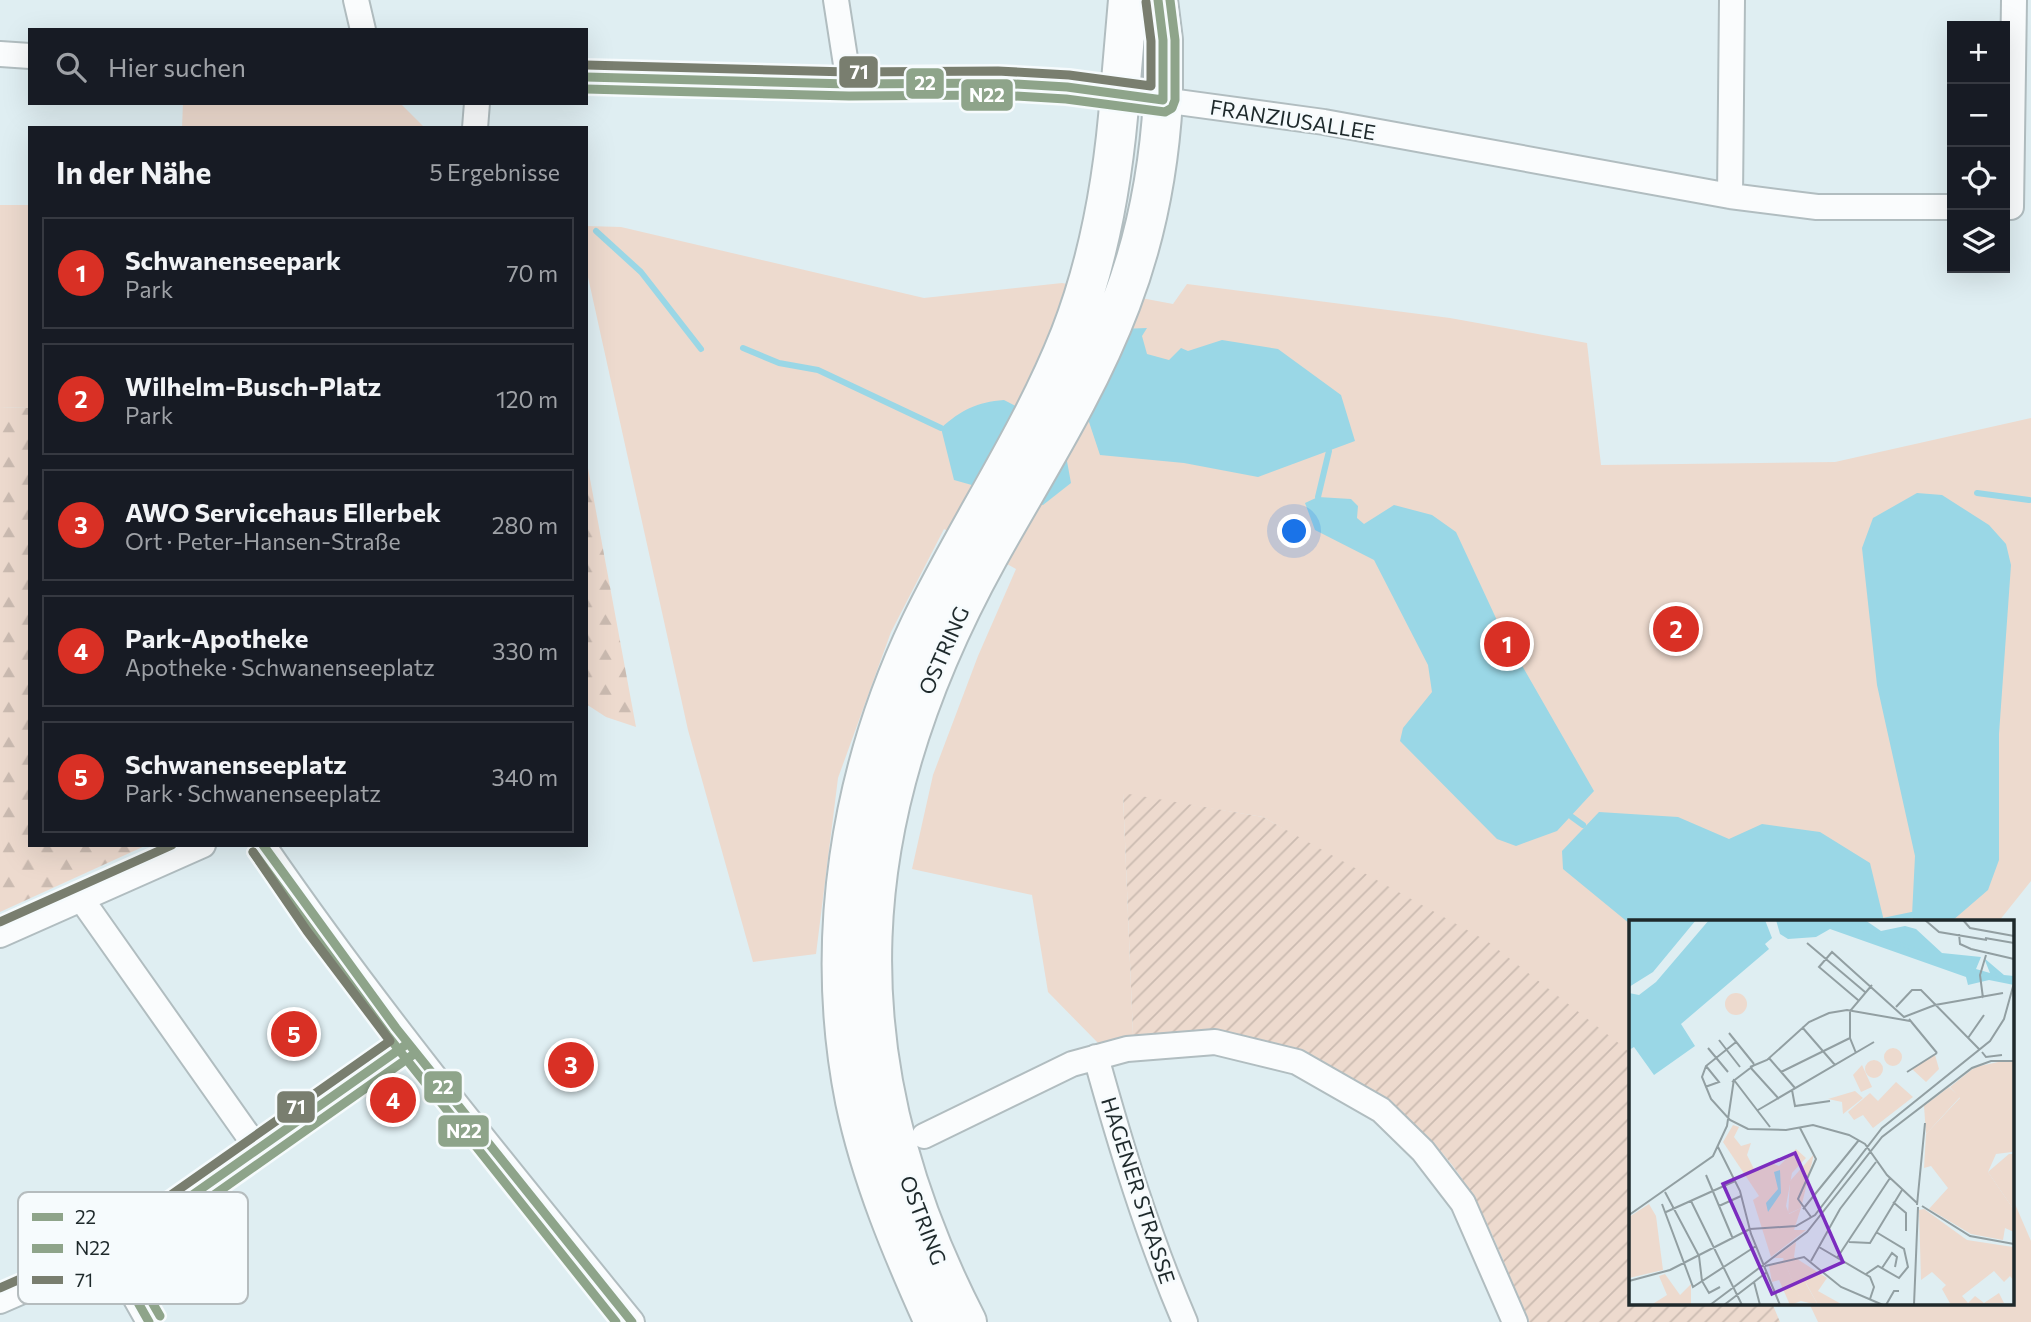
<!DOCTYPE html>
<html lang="de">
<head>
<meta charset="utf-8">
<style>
  :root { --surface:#171b24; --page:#20242c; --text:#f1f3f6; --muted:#9ea1a6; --line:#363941; --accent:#d93025 }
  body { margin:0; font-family:Commissioner,sans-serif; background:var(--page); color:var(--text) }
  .controls { position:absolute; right:21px; top:21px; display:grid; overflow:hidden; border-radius:0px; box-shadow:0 7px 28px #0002 }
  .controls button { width:63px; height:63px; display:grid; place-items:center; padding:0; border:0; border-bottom:2px solid var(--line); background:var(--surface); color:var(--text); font:35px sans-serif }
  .you { position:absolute; left:1295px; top:532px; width:24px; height:24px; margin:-18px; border:5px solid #fff; border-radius:50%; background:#1a73e8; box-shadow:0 0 0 10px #1a73e833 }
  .badge { display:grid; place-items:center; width:46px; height:46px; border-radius:50%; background:var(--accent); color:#fff; font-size:23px; font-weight:700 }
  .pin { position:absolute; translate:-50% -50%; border:4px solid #fff; box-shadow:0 2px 7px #0006 }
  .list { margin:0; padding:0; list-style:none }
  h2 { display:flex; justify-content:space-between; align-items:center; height:91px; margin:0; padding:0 28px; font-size:30px }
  h2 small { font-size:23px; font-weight:400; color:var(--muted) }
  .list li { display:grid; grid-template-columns:46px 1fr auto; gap:21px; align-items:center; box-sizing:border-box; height:112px; margin:0 14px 14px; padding:0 14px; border:2px solid var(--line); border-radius:0px }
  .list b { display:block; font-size:26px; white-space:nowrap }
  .list p { margin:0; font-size:23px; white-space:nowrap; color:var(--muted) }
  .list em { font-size:23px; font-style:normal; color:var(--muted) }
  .icon { flex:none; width:38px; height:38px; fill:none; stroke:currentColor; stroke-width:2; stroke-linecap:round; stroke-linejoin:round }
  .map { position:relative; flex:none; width:2031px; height:1322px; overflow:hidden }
  .search { position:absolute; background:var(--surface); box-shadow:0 7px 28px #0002; left:28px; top:28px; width:560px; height:77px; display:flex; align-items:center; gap:18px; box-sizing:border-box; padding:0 24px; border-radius:0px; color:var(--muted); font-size:26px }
  .panel { position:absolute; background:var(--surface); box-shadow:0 7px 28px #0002; left:28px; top:126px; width:560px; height:721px; border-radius:0px }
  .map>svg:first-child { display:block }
  .forest { fill:url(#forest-firs) }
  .park { fill:#eddace }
  .garden { fill:url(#garden-furrows) }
  .water { fill:#9ad7e6 }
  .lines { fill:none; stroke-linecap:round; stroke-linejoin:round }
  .stream { stroke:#9ad7e6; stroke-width:6 }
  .street-casing { stroke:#b1bdc0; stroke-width:28 }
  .primary-casing { stroke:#b1bdc0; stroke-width:42 }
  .highway-casing { stroke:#b1bdc0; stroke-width:42 }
  .street { stroke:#fafcfd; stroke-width:24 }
  .primary { stroke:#fafcfd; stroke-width:38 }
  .highway { stroke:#fafcfd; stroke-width:38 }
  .bus-1-casing { stroke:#f6fbfd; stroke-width:14 }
  .bus-2-casing { stroke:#f6fbfd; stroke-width:14 }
  .bus-3-casing { stroke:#f6fbfd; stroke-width:14 }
  .bus-1 { stroke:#8ea48a; stroke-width:9 }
  .bus-2 { stroke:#8ea48a; stroke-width:9 }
  .bus-3 { stroke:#797e6f; stroke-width:9 }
  .labels { text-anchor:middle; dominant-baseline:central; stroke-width:5; stroke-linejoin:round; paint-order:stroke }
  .street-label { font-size:21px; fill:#1e292b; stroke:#f6fbfd }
  .inset-river { fill:none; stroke:#9ad7e6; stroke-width:3.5 }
  .inset-road { fill:none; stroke:#929fa2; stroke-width:2 }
  .view { fill:#7b2cbf; fill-opacity:0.15; stroke:#7b2cbf; stroke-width:3.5 }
  .inset-edge { fill:none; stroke:#1e292b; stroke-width:3.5 }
  .key { fill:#f6fbfd; stroke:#b5bcbe; stroke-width:2 }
  .key-label { font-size:19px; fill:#1e292b }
  .line-badge { stroke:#f6fbfd; stroke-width:2.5 }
  .badge-label { font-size:19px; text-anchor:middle; font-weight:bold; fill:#fff }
</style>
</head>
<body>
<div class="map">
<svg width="2031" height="1322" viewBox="0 0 2031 1322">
  <defs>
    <pattern id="forest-firs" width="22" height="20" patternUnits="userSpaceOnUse" patternTransform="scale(1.75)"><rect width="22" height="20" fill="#eddace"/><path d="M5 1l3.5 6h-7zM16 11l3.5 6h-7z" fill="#cbbbb1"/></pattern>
    <pattern id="garden-furrows" width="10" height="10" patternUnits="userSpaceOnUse" patternTransform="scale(1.75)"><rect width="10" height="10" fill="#eddace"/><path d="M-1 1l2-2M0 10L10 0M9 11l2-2" fill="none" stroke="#cbbbb1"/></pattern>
  </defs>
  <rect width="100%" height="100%" fill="#dfeef2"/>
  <path class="forest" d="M0,407L30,408V845H147L0,912Z
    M588,468L636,727L606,717L586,704Z"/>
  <path class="park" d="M183,103H400L425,128H182Z
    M0,205H30V408L0,407Z
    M586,226L621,227L924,298L1062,283L1173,304L1187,284L1450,318L1587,343L1601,465L1835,462L2031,418V881L1999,921H1630V1054L1369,879L1263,817L1123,794L1133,1035L1098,1043L1048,992L1032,895L912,869L933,775L978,656L1016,569L944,529L891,632L838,778L816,954L753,962L688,730L586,268Z
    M2012,1197L2031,1241V1322H1818L1809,1303H2012Z"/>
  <path class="garden" d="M1123,793L1263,817L1487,941L1625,1048L1630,1054V1303H1772L1780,1322H1529C1511,1281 1495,1236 1473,1196C1424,1109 1319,1049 1223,1033C1195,1029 1161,1034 1133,1035Z"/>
  <path class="water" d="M1147,328L1142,336L1147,354L1169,360L1181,348L1188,351L1222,340L1278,349L1341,395L1355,441L1258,477L1184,463L1100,455L1088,419L1045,368L1067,331Z
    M1004,400L1029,413L1064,445L1071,483L1043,505L954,480L941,428C961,410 977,402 1004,400Z
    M1917,493L1942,495L1989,525L2006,544L2011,565L1999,734V860L1988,890L1952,921H1913L1912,915L1915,856L1877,685L1862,548L1873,518Z
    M1318,497L1351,499L1358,506L1357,518L1364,524L1394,505L1432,515L1456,532L1501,629L1594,791L1557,831L1516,846L1497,839L1400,741L1403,728L1432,692L1428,665L1374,560L1315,530L1305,503Z
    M1599,812L1678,817L1729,839L1762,824L1820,832L1870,863L1884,921H1630V924L1563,869L1562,851Z"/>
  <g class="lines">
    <path class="stream" d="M596,231L641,272L701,349
      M743,348L779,363L818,370L941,428
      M1977,493L2029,500
      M1318,497L1329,451
      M1572,817L1583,825
      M1883,921L1912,915"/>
    <g class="street-casing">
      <path id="street" d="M356,0L363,30
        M836,0L849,84
        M0,54L30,56
        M586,77L849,84L997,83L1067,87L1324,122L1730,196L1817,207H1952
        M475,128L477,103
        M1730,196L1732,0
        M2011,207L2014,0
        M263,845C377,1011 505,1166 632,1322
        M82,900L259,1151
        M0,935L203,845
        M1096,1057C1121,1147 1148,1236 1185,1322
        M924,1136L1072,1064L1127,1049L1215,1042L1297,1062L1381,1110L1423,1151L1463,1203L1515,1322
        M110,1253L149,1322
        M0,1301L110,1253L407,1044"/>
    </g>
    <g class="primary-casing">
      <path id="primary" d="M1158,0L1163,40V100
        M1120,93L1128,0"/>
    </g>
    <g class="highway-casing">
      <path id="highway" d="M934,1322C902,1251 871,1178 855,1101C823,940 850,772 920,625C967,527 1030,436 1070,335C1100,258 1114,175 1120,93
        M967,1322C830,1056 845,816 988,557C1034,474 1087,393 1121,303C1146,238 1159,169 1163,100"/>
    </g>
    <use href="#street" class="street"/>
    <use href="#primary" class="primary"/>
    <use href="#highway" class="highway"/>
    <g class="bus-1-casing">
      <path id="bus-1" d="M586,77L849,84L997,83L1067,87L1163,100V40L1158,0
        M263,845L396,1028L632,1322
        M149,1322L110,1253L407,1044"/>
    </g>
    <g class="bus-2-casing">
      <path id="bus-2" d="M586,89L849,96L997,95L1066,99L1165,112L1172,108L1175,100V40L1170,0
        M253,852L387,1035L616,1322
        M160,1316L126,1257L414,1054"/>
    </g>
    <g class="bus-3-casing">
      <path id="bus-3" d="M586,65L849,72L998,71L1069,75L1151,86V41L1146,2
        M0,922L172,845
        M0,1288L104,1242L390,1041L307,931L253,852"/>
    </g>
    <use href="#bus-1" class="bus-1"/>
    <use href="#bus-2" class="bus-2"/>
    <use href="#bus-3" class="bus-3"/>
  </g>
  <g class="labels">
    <g class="street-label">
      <text transform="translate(1293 119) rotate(9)">FRANZIUSALLEE</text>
      <text transform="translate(943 650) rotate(-66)">OSTRING</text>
      <text transform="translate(1139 1190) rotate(72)">HAGENER STRASSE</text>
      <text transform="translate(924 1220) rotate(69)">OSTRING</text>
    </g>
  </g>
  <g transform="translate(1629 920)">
    <rect width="385" height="385" fill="#dfeef2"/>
    <path d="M96 84a11 11 0 1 1 22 0a11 11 0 1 1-22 0Z" fill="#eddace"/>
    <path d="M306,135L310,149L297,162L283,149ZM320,167L331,177L297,214L295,186ZM226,171L234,178L214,194L213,182L199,179ZM167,322L165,337L198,358L189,371L214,385H189L177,363L170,377L154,338H145Z" fill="#eddace"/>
    <path d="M380,234H385V290L359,252Z" fill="#eddace"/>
    <path d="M255 137a9 9 0 1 1 18 0a9 9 0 1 1-18 0ZM236 149a9 9 0 1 1 18 0a9 9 0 1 1-18 0ZM233,145L243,167L232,172L224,155ZM104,205L110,207L105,217L112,226L122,223L118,235L125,249L142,243L150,246L167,229L177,238L163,253L157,286L160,294L172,288L165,310H177L142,337L124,280L130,276L94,222ZM20,284L27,296L34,350L0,358V297ZM155,340L170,376L176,362L189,385L172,381L161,385L150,360L143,362L140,346ZM36,354L51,375L62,364V385H22L38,375L30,356Z" fill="#eddace"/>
    <path d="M374,141L385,142V227L383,232L367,234L359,252L385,290V312L376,308L374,320L342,314L300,289L319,268L302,246L295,248L297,214L331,178L321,167L346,147ZM267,162L284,177L244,208L234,195L225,200L219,192L241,173L249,181ZM185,234L172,288L159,294L161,261ZM295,289L338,320L384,327L385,361L381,356L375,362L365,351L333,376L339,383L346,376L355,383L370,373L375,383L322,385L313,369L317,365L303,352L292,360L290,290Z" fill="#eddace"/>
    <path d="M0,0H67L24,52L0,67ZM80,0H136L143,18L136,24L140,29L52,104L66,126L25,155L5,127L0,130V73L10,75L27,62ZM147,0H236L252,11L276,6L287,9L313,33L352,37L347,49L361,53L355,38L375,55L385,56V65L360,60L339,65L337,57L201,9L187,17L159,19L151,14ZM151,250L152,273L139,292L137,283L149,269L145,252Z" fill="#9ad7e6"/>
    <path class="inset-river" d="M208,0L298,34L300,39M362,53L382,61"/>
    <path class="inset-road" d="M296,0L310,12L358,20M334,0L341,8L385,16M330,14L331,24L342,29L385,39M356,18L385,23M178,23L236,72M354,78L351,55L357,35M229,80L190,47L203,32L275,97L306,85L374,73M267,87L283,70H292L351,130M280,99L308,133M173,107L206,145M100,113L125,144M339,118L355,95M90,120L111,147M107,122L77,146L73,157L82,179L101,200L119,209L157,210L184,205L220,215L236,224L258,255L288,283M79,128L99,152M353,132L357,137L373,135M227,133L221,118V91L243,65M140,138L166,168M121,147L150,179M121,147L138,140L180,102L200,93L218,90L281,101M152,152L221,118M278,152L308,133M105,160L141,207M103,162L124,146M76,167L90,162L77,146M163,170L166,186L201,181M129,190L245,122M171,208L187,239L169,279L182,297M89,227L111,271L122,314L151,385M77,255L104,319M36,272L70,336L73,361L80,373L91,367M62,281L113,385M264,282L277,293V311M33,284L64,367L127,326M288,285L296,203M90,286L112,276M293,286L341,316L385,324M174,289L230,220M37,292L106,261M0,295L84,236L98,206L105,159M121,309L167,306L186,295L253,208L361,121L375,99L385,63M220,322L241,323L273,270M190,327L241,357L245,367L241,379M208,338L261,258M182,341L211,289L247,242M136,346L175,337L212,367L254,385M253,348L263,333L268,337L266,347M237,354L249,346L270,358L279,347L275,329L247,312M0,361L41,350L121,309M125,362L131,385M81,385L178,312L253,217L343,148L362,141H385M95,385L138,352M257,385L265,371H270M285,385L289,287"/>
    <path class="view" d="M166,233L214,342L143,374L94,264Z"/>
    <rect width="385" height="385" class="inset-edge"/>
  </g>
  <rect x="18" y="1192" width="230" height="112" rx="10" class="key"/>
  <rect x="32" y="1213" width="31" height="8" fill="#8ea48a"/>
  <rect x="32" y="1244" width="31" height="9" fill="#8ea48a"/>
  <rect x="32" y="1276" width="31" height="8" fill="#797e6f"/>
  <g class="key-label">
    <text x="75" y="1224">22</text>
    <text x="75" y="1255">N22</text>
    <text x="75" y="1287">71</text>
  </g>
  <g class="line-badge">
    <rect x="838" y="55" width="41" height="34" rx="7" fill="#797e6f"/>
    <rect x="905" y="67" width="40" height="33" rx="7" fill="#8ea48a"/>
    <rect x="960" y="78" width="54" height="34" rx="7" fill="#8ea48a"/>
    <rect x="423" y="1070" width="40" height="34" rx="7" fill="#8ea48a"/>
    <rect x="276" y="1090" width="40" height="34" rx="7" fill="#797e6f"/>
    <rect x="437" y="1114" width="53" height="34" rx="7" fill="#8ea48a"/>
  </g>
  <g class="badge-label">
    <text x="859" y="79">71</text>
    <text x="925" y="90">22</text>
    <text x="987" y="102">N22</text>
    <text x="443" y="1094">22</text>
    <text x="296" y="1114">71</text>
    <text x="464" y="1138">N22</text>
  </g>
</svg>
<div class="controls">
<button>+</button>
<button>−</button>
<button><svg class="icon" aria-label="locate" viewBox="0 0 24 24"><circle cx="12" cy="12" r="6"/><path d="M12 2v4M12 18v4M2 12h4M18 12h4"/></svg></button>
<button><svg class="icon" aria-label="layers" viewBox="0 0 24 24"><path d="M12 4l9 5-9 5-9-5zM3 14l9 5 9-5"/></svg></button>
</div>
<div class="you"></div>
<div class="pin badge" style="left:1507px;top:644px">1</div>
<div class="pin badge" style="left:1676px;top:629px">2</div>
<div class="pin badge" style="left:571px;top:1065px">3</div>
<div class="pin badge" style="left:393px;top:1100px">4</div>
<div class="pin badge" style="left:294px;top:1034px">5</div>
<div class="search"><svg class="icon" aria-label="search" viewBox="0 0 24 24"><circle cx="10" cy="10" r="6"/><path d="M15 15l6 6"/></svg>Hier suchen</div>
<section class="panel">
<h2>In der Nähe<small>5 Ergebnisse</small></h2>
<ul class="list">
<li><span class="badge">1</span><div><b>Schwanenseepark</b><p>Park</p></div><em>70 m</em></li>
<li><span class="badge">2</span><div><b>Wilhelm-Busch-Platz</b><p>Park</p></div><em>120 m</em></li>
<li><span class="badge">3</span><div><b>AWO Servicehaus Ellerbek</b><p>Ort · Peter-Hansen-Straße</p></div><em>280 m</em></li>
<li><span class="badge">4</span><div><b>Park-Apotheke</b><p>Apotheke · Schwanenseeplatz</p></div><em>330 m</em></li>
<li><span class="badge">5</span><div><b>Schwanenseeplatz</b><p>Park · Schwanenseeplatz</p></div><em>340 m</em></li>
</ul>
</section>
</div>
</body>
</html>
